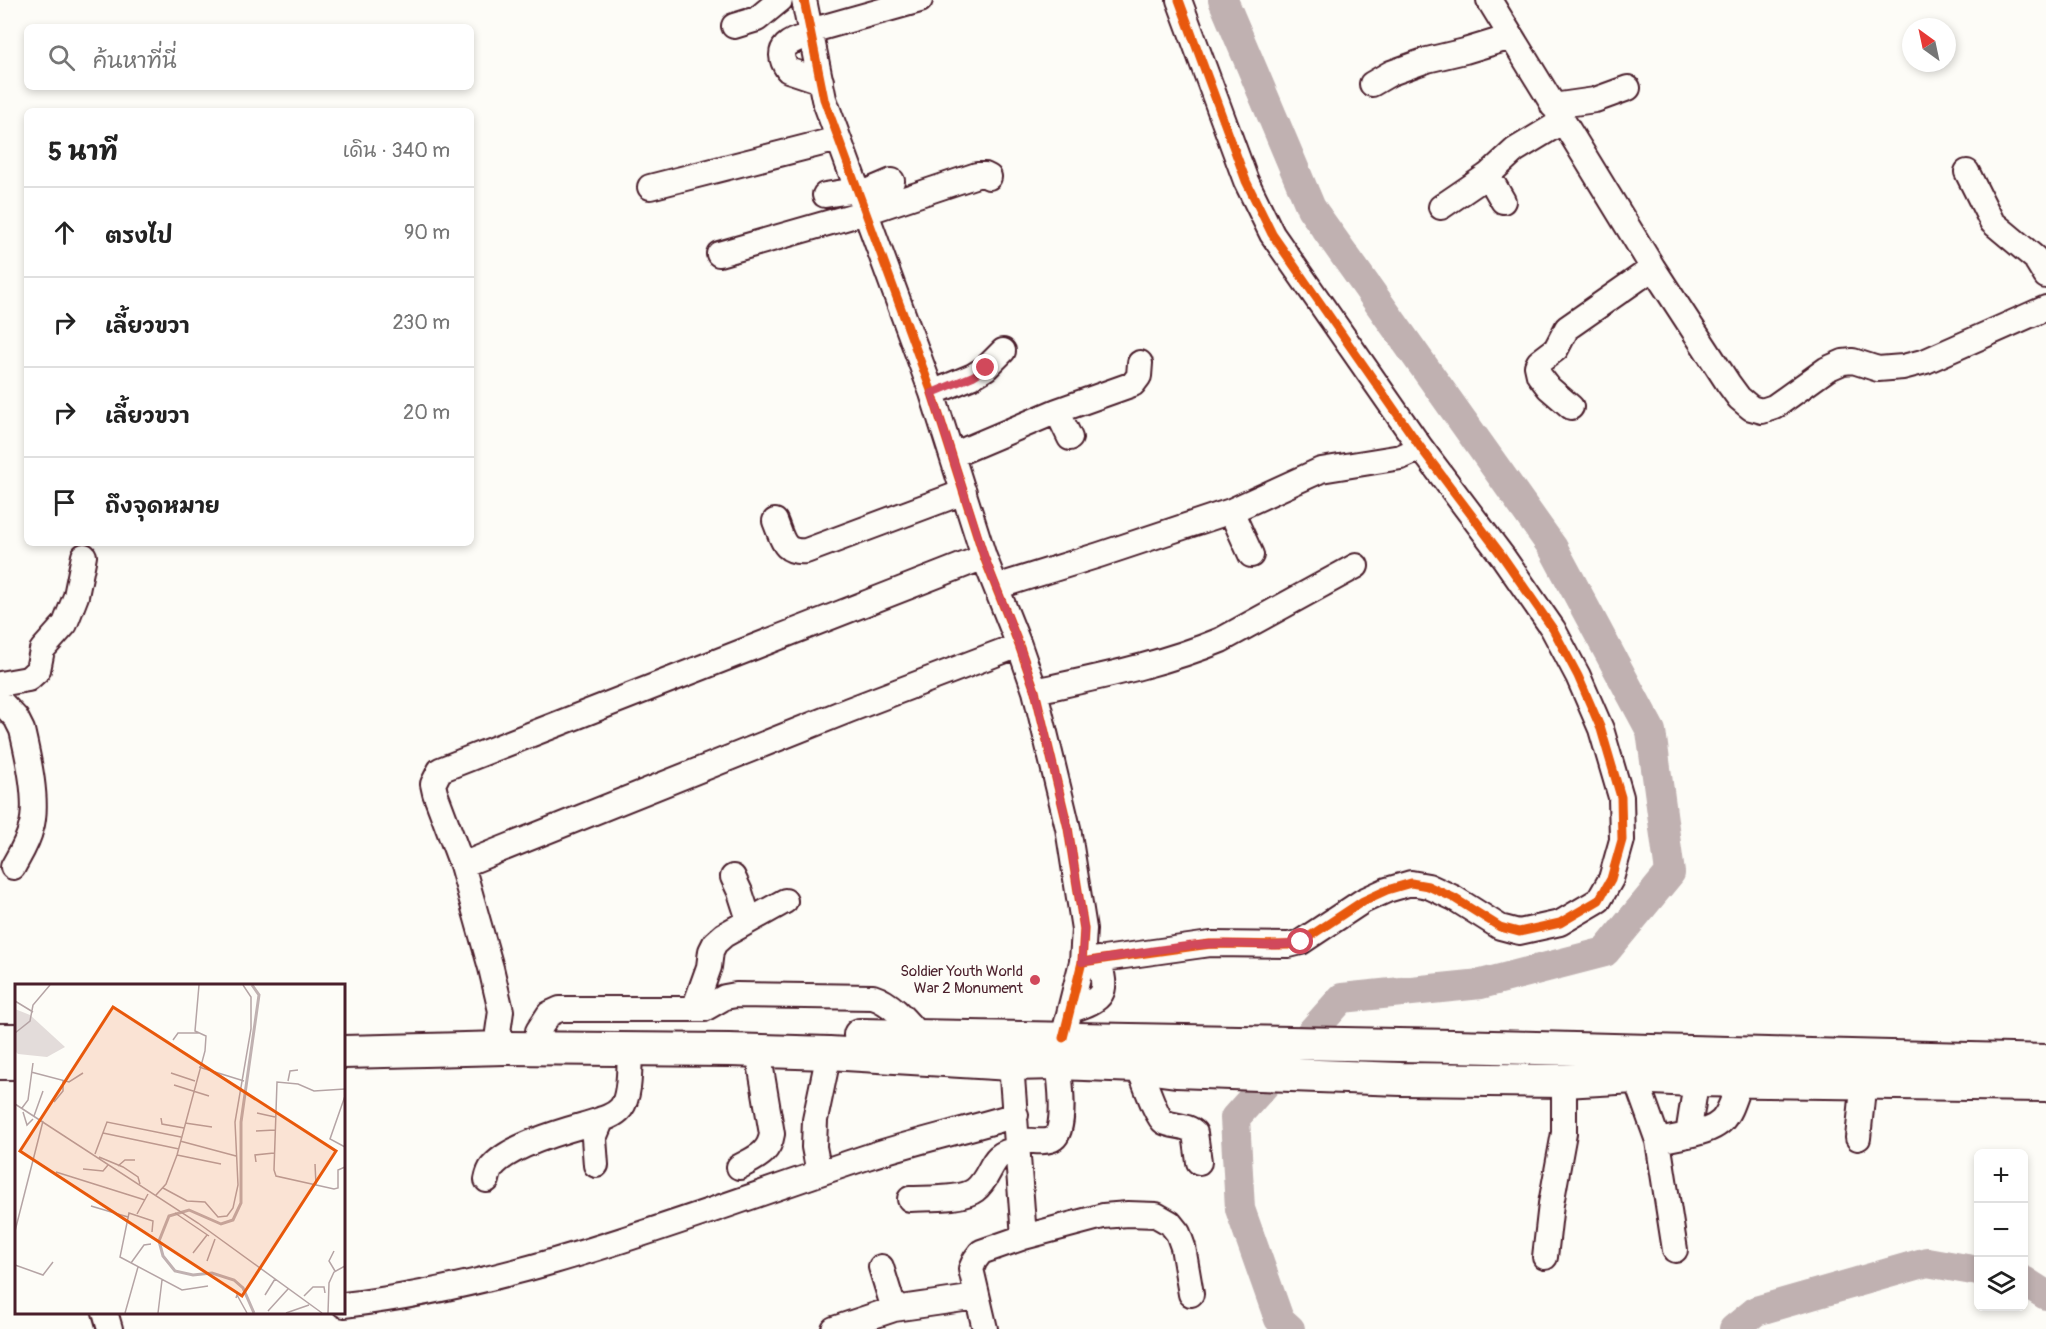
<!DOCTYPE html>
<html lang="th">
<head>
<meta charset="utf-8">
<style>
  :root { --surface:#fff; --page:#f6f6f6; --text:#222; --muted:#767676; --line:#e0e0e0 }
  body { margin:0; font-family:Pangolin,"Playpen Sans Thai",sans-serif; background:var(--page); color:var(--text) }
  .controls { position:absolute; right:18px; bottom:18px; display:grid; overflow:hidden; border-radius:9px; box-shadow:0 3px 9px #0003 }
  .controls button { width:54px; height:54px; display:grid; place-items:center; padding:0; border:0; border-bottom:2px solid var(--line); background:var(--surface); color:var(--text); font:30px sans-serif }
  .compass { position:absolute; left:1902px; top:18px; width:54px; height:54px; border-radius:50%; background:var(--surface); box-shadow:0 3px 9px #0003; rotate:327deg }
  .stop { position:absolute; width:18px; height:18px; margin:-14px; border:4px solid #d1495b; border-radius:50%; background:#fff }
  .stop.end { background:#d1495b; border-color:#fff; box-shadow:0 2px 6px #0008 }
  .list { margin:0; padding:0; list-style:none }
  h2 { display:flex; justify-content:space-between; align-items:center; height:78px; margin:0; padding:0 24px; font-size:26px }
  h2 small { font-size:20px; font-weight:400; color:var(--muted) }
  .list li { display:grid; grid-template-columns:39px 1fr auto; gap:18px; align-items:center; box-sizing:border-box; height:90px; padding:0 24px; border-top:2px solid var(--line) }
  .list b { display:block; font-size:22px; white-space:nowrap }
  .list em { font-size:20px; font-style:normal; color:var(--muted) }
  .icon { flex:none; width:33px; height:33px; fill:none; stroke:currentColor; stroke-width:2; stroke-linecap:round; stroke-linejoin:round }
  .map { position:relative; flex:none; width:2046px; height:1329px; overflow:hidden }
  .search { position:absolute; background:var(--surface); box-shadow:0 3px 9px #0003; left:24px; top:24px; width:450px; height:66px; display:flex; align-items:center; gap:15px; box-sizing:border-box; padding:0 21px; border-radius:9px; color:var(--muted); font-size:22px }
  .panel { position:absolute; background:var(--surface); box-shadow:0 3px 9px #0003; left:24px; top:108px; width:450px; height:438px; border-radius:9px }
  .map>svg:first-child { display:block }
  .lines { fill:none; stroke-linecap:round; stroke-linejoin:round }
  .river { stroke:#c0b1b1; stroke-width:30 }
  .minor-casing { stroke:#4a1f2b; stroke-width:28 }
  .major-casing { stroke:#4a1f2b; stroke-width:36 }
  .minor { stroke:#fdfcf7; stroke-width:24 }
  .major { stroke:#fdfcf7; stroke-width:32 }
  .cycleway-casing { stroke:#fdfcf7; stroke-width:13 }
  .cycleway { stroke:#e8590c; stroke-width:9 }
  .route { stroke:#d1495b; stroke-width:8 }
  .poi-dot { fill:#d1495b; stroke:#fdfcf7; stroke-width:2 }
  .labels { text-anchor:middle; dominant-baseline:central; stroke-width:5; stroke-linejoin:round; paint-order:stroke }
  .poi-label { font-size:15px; fill:#4a1f2b; stroke:#fdfcf7; text-anchor:end }
  .inset-river { fill:none; stroke:#c0b1b1; stroke-width:3 }
  .inset-road { fill:none; stroke:#b5a4a5; stroke-width:1.5 }
  .view { fill:#e8590c; fill-opacity:0.15; stroke:#e8590c; stroke-width:3 }
  .inset-edge { fill:none; stroke:#4a1f2b; stroke-width:3 }
</style>
</head>
<body>
<div class="map">
<svg width="2046" height="1329" viewBox="0 0 2046 1329">
  <rect width="100%" height="100%" fill="#fdfcf7"/>
  <filter id="ink" filterUnits="userSpaceOnUse"><feTurbulence type="fractalNoise" baseFrequency=".0167" numOctaves="2"/><feDisplacementMap in="SourceGraphic" scale="12" xChannelSelector="R" yChannelSelector="G"/><feConvolveMatrix kernelMatrix="1 2 1 2 8 2 1 2 1" color-interpolation-filters="sRGB"/></filter>
  <g filter="url(#ink)">
    <g class="lines">
      <path class="river" d="M1223,0L1311,208L1553,548L1651,731L1670,873L1605,952L1481,984L1342,998L1235,1118L1240,1209L1279,1319L1290,1329
        M2024,1281L2046,1295
        M1734,1329L1756,1311L1927,1262L1978,1271"/>
      <g class="minor-casing">
        <path id="minor" d="M804,0L824,99L932,393L984,557L1019,645L1035,691L1068,828L1084,929L1082,962L1063,1038
          M1489,0L1653,268L1728,383L1739,398L1751,408L1762,411L1774,407L1827,369L1843,362L1853,361L1878,369L1903,367L1926,361L2046,308
          M734,26L757,19L780,0
          M810,31L920,0
          M811,35C791,40 772,47 788,70L821,81
          M1372,84L1391,73L1427,60L1465,51L1511,37
          M1553,106L1595,100L1628,88
          M1967,172L1992,222L2035,258L2046,276
          M1488,175L1503,201
          M650,187L838,139
          M825,195L857,190
          M859,195L892,181
          M1441,207L1488,175L1515,150L1563,121
          M719,254L866,212L977,175H985L989,177
          M932,393L973,376L986,368L1003,351
          M1571,407L1549,388L1539,375L1537,366L1539,362L1556,349L1567,328L1653,268
          M1057,411L1070,438
          M953,455L1057,411L1133,384L1139,376L1140,363
          M1231,511L1251,555
          M775,521C783,540 783,553 806,551L964,492
          M996,587L1099,555L1231,511L1321,470L1401,457L1421,448
          M0,684L28,679L38,670L42,650L65,624L76,596L84,556
          M1035,691C1098,677 1161,665 1221,640L1356,566
          M0,701L16,718L22,730C28,756 39,803 31,828C28,842 20,854 13,867
          M462,865L849,710L1019,645
          M733,877L740,892L749,920
          M1082,962L1210,944L1289,945L1301,942L1363,901L1387,890L1411,883L1428,886L1454,898L1500,927L1519,932L1560,923L1599,900L1611,879L1622,840L1621,797L1601,729L1578,676L1553,629L1503,557L1421,448L1272,234L1246,181L1179,0
          M694,1009L709,967L711,951L715,943L724,935L785,901
          M1071,1010C1104,999 1109,994 1098,959
          M538,1031L549,1014L560,1009H704L725,997L736,995L873,997C892,1003 906,1021 919,1036
          M498,1032L501,1011L491,968L462,865L435,793L433,784L440,770L984,557
          M1011,1064L1024,1237
          M1138,1066C1143,1077 1156,1117 1164,1122C1174,1127 1188,1125 1195,1133L1199,1162
          M1635,1077L1658,1141L1675,1250
          M1688,1135C1728,1127 1727,1116 1740,1081
          M1858,1138L1862,1099L1861,1082
          M1017,1140C1027,1140 1046,1144 1054,1138C1067,1129 1060,1077 1058,1063
          M1658,1141L1688,1135L1694,1096L1691,1080
          M596,1165L594,1138L602,1119
          M739,1167C755,1158 769,1154 772,1134L758,1051
          M819,1173L814,1147L815,1120L829,1053
          M487,1180C488,1175 489,1171 492,1167C508,1147 559,1132 584,1125C596,1121 613,1118 621,1108C631,1096 629,1064 630,1049
          M910,1199C927,1198 962,1200 975,1190C994,1175 988,1152 1017,1150
          M1545,1257L1551,1204L1564,1133V1081
          M881,1267L894,1309
          M344,1305C525,1284 695,1214 867,1157C916,1141 966,1130 1016,1115
          M105,1312L110,1329
          M834,1329L894,1309L977,1297
          M985,1329L971,1269L975,1260L981,1252L1024,1237L1103,1216L1128,1214L1156,1215L1170,1223L1178,1233L1183,1247L1191,1294"/>
      </g>
      <g class="major-casing">
        <path id="major" d="M860,1035L1453,1046L2046,1061
          M0,1040H16
          M344,1052L505,1048L729,1050L829,1053L1011,1064L1058,1063L1138,1066L1176,1071L1401,1079L1564,1081L1635,1077L1691,1080L2046,1085
          M0,1063H16"/>
      </g>
      <use href="#minor" class="minor"/>
      <use href="#major" class="major"/>
      <g class="cycleway-casing">
        <path id="cycleway" d="M804,0L824,99L932,393L984,557L1019,645L1035,691L1068,828L1084,929L1082,962L1063,1038
          M1082,962L1210,944L1289,945L1301,942L1363,901L1387,890L1411,883L1428,886L1454,898L1500,927L1519,932L1560,923L1599,900L1611,879L1622,840L1621,797L1601,729L1578,676L1553,629L1503,557L1421,448L1272,234L1246,181L1179,0"/>
      </g>
      <use href="#cycleway" class="cycleway"/>
    </g>
  </g>
  <g class="lines" filter="url(#ink)">
    <path class="route" d="M986,368L973,376L932,393L984,556L1019,645L1035,691L1068,828L1084,929L1082,962C1125,956 1169,946 1212,944C1242,942 1272,949 1301,942"/>
  </g>
  <circle class="poi-dot" cx="1035" cy="980" r="6"/>
  <g class="labels">
    <g class="poi-label">
      <text x="1023" y="971">Soldier Youth World<tspan x="1023" dy="17">War 2 Monument</tspan></text>
    </g>
  </g>
  <g transform="translate(15 984)">
    <rect width="330" height="330" fill="#fdfcf7"/>
    <path d="M0,25L15,31L50,63L32,73L3,70L0,67Z" fill="#e3dcda"/>
    <path class="inset-river" d="M237,1L244,11L226,138V219L218,236L206,240L174,226L154,232L144,257L148,272L160,287L178,291L197,289L219,296L228,304L239,329"/>
    <path class="inset-road" d="M0,17L18,28M0,49L15,37L18,21L35,1M158,56L163,49H184M184,83L229,97M16,88L54,98L68,89M156,89L180,97M273,97L275,87L283,86M159,101L194,112M330,105L299,107L283,100L262,98L259,186L261,192L319,205L323,204V186L330,183M330,112L315,155L330,163M39,118L48,107V96M0,120L183,239L307,329M7,124L13,116L18,79M8,128L12,141L18,135M242,129L260,133M19,132L28,107M146,134L147,140L169,144M170,139L197,143M241,147L260,146M88,149L164,165M165,157L221,172M80,170L92,138L166,153M162,171L206,180M84,173L108,183L123,193L125,200M241,178L240,171L259,169M300,180L301,201M103,182L110,176H120M68,185L88,187L93,181M41,188L130,216M148,204L172,217L190,218L203,233L212,232L218,224L223,201L220,138L236,45V13L228,1M141,211L151,200L162,171L190,67L191,52L180,47L184,1M76,222L113,233M160,229L194,252M122,230L133,210M0,247L28,137M137,248L138,237L114,229L105,273L167,306L193,302M319,267L314,277L320,287M178,269L192,251M192,277L200,255M116,279L129,261L136,260M0,281L28,291L38,278M250,311L260,295M289,312L298,303H309L310,309M221,314L222,311L232,329M253,327L273,305M110,329L123,283M143,329L147,296M271,329L294,321M313,329L314,299L319,288L330,282"/>
    <path class="view" d="M98,23L321,167L227,312L5,167Z"/>
    <rect width="330" height="330" class="inset-edge"/>
  </g>
</svg>
<div class="controls">
<button>+</button>
<button>−</button>
<button><svg class="icon" aria-label="layers" viewBox="0 0 24 24"><path d="M12 4l9 5-9 5-9-5zM3 14l9 5 9-5"/></svg></button>
</div>
<svg class="compass" viewBox="-18 -18 36 36"><path d="M0-13l5 13h-10z" fill="#e53935"/><path d="M0 13l5-13h-10z" fill="#767676"/></svg>
<div class="stop" style="left:1301px;top:942px"></div>
<div class="stop end" style="left:986px;top:368px"></div>
<div class="search"><svg class="icon" aria-label="search" viewBox="0 0 24 24"><circle cx="10" cy="10" r="6"/><path d="M15 15l6 6"/></svg>ค้นหาที่นี่</div>
<section class="panel">
<h2>5 นาที<small>เดิน · 340 m</small></h2>
<ul class="list">
<li><svg class="icon" aria-label="ahead" viewBox="0 0 24 24"><path d="M12 20V5M6 11l6-6 6 6"/></svg><div><b>ตรงไป</b></div><em>90 m</em></li>
<li><svg class="icon" aria-label="right" viewBox="0 0 24 24"><path d="M7 20v-9h11M14 6l5 5-5 5"/></svg><div><b>เลี้ยวขวา</b></div><em>230 m</em></li>
<li><svg class="icon" aria-label="right" viewBox="0 0 24 24"><path d="M7 20v-9h11M14 6l5 5-5 5"/></svg><div><b>เลี้ยวขวา</b></div><em>20 m</em></li>
<li><svg class="icon" aria-label="arrive" viewBox="0 0 24 24"><path d="M6 21V4h12l-3 4 3 4H6"/></svg><div><b>ถึงจุดหมาย</b></div></li>
</ul>
</section>
</div>
</body>
</html>
